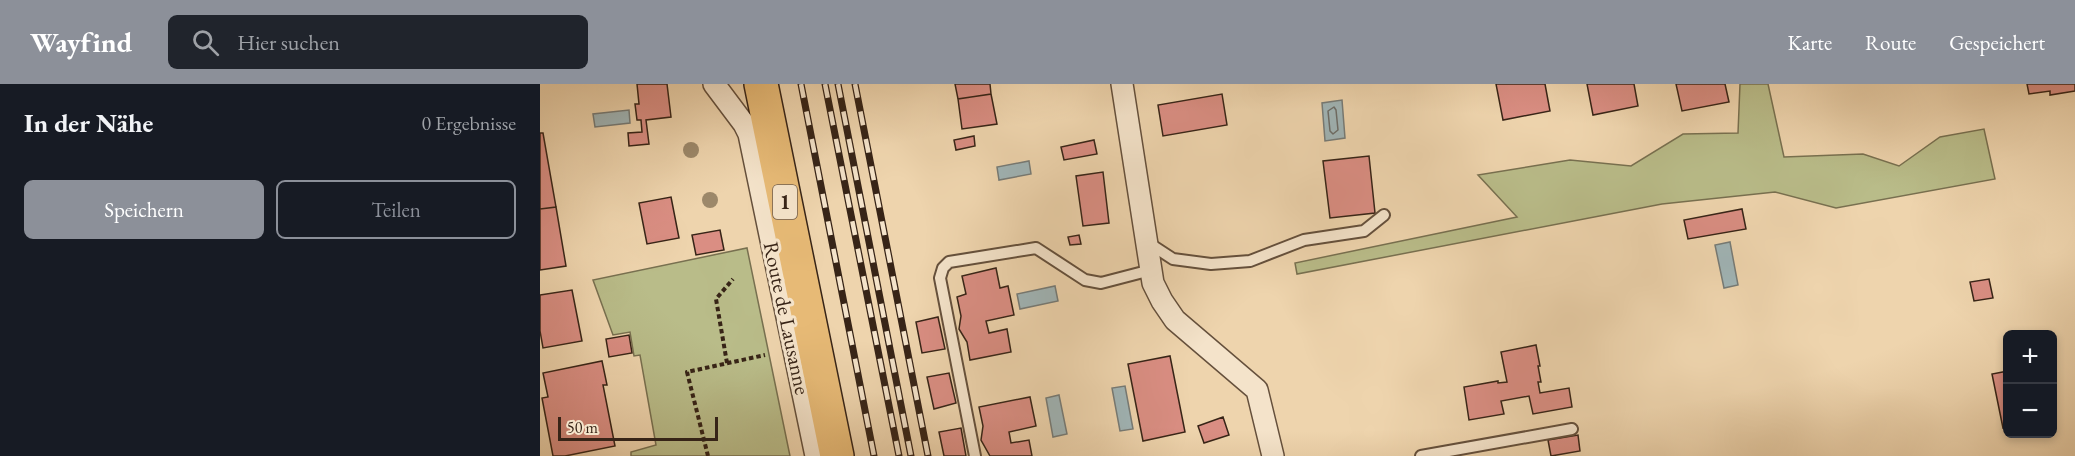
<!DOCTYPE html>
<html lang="de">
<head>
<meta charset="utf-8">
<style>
  :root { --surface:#171b24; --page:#20242c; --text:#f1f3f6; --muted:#9ea1a6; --line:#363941; --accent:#8c9099 }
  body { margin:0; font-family:"EB Garamond",serif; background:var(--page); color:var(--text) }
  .controls { position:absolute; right:18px; bottom:18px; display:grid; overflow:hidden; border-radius:9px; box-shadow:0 3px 9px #0003 }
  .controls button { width:54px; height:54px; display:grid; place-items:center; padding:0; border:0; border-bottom:2px solid var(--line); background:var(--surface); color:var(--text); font:30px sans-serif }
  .scale { position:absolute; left:18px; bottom:15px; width:160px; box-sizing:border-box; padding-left:6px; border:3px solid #372417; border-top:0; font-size:16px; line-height:21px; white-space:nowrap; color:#372417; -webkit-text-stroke:4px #f4e3ca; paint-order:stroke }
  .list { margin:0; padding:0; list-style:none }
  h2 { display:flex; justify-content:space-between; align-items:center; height:78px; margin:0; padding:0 24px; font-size:26px }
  h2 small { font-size:20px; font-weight:400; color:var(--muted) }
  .actions { display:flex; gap:12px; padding:18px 24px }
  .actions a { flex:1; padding:14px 0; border:2px solid var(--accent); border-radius:9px; text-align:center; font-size:21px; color:var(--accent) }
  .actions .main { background:var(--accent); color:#fff }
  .icon { flex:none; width:33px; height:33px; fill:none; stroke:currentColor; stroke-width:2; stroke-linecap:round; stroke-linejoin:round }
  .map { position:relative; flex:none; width:1535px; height:372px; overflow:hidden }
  header { display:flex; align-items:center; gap:36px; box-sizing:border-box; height:84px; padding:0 30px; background:var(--accent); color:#fff }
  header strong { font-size:28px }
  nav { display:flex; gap:33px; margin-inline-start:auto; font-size:21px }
  .search { width:420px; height:54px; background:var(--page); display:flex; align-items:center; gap:15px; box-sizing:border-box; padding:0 21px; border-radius:9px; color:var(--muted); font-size:22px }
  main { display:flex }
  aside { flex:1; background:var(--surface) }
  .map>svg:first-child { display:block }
  .green { fill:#b9bc89; stroke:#787050; stroke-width:1.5 }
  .water { fill:#a0b5b7; stroke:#767b77; stroke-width:1.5 }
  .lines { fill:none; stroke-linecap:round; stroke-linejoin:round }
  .shore { stroke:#6c6c67; stroke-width:1.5 }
  .building { fill:#da8e83; stroke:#372417; stroke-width:1.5 }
  .lane-casing { stroke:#65503c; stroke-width:14 }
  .street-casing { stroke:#65503c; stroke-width:24 }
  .primary-casing { stroke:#372417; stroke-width:36 }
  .path { stroke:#372417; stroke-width:4; stroke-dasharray:4.5 3; stroke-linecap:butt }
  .lane { stroke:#f4e3ca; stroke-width:10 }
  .street { stroke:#f4e3ca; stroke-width:21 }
  .primary { stroke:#e7ba76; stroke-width:33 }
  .rail-casing { stroke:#372417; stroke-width:7 }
  .rail { stroke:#f4e3ca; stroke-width:4.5; stroke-dasharray:14; stroke-linecap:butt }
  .tree { fill:#9c886a }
  .labels { text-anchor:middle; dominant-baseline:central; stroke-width:6; stroke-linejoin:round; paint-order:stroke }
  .shield { fill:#f4e3ca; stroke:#705d4d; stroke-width:1.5 }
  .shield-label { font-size:20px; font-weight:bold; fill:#372417 }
  .street-label { font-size:21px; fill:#372417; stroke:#f4e3ca }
</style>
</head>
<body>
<header>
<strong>Wayfind</strong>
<div class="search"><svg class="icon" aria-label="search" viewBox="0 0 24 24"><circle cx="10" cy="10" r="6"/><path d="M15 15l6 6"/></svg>Hier suchen</div>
<nav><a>Karte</a><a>Route</a><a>Gespeichert</a></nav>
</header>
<main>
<aside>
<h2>In der Nähe<small>0 Ergebnisse</small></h2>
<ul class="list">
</ul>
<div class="actions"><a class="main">Speichern</a><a>Teilen</a></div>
</aside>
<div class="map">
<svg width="1535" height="372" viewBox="0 0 1535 372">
  <rect width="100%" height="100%" fill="#eed4ad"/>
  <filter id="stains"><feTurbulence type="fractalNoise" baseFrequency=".00333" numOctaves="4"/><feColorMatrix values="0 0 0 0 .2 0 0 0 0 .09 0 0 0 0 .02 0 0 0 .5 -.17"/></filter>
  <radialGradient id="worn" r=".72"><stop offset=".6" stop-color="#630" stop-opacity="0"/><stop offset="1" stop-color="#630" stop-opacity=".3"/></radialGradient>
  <path class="green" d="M1200,0H1228L1244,73L1323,70L1359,82L1400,53L1444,45L1455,95L1296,124L1235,108L1122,120L757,190L755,179L977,133L938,91L1030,76L1091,82L1143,50L1198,49Z
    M207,164L250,372H91V368L116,361L100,271L94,272L90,248L73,251L53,196Z"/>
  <path class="water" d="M802,16L805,54L785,57L782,19Z
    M89,26L90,39L55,43L53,30Z
    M489,77L491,90L459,96L457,83Z
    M1190,158L1198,201L1184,204L1175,161Z
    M515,202L518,217L480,225L477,210Z
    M585,302L593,345L580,347L572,304Z
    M519,311L527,350L513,353L506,314Z"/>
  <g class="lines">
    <path class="shore" d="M794,23L796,26L798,46L793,50L790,47L788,27Z"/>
  </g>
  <path class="building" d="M97,0H127L131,33L106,36L109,60L89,62L88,49L102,48L101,36H97L95,20H99Z
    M415,0H450L451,10L418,15Z
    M956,0H1005L1010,27L963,36Z
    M1047,0H1094L1098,22L1053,31Z
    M1136,0H1185L1189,18L1142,27Z
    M1487,0H1535V7L1510,11V7L1489,10Z
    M451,10L457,40L422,45L418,15Z
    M682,10L687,41L623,52L618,21Z
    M0,49H3L16,123L0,125Z
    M434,52L435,62L416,66L414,56Z
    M554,56L557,70L524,76L521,63Z
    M829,72L835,129L790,134L783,77Z
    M563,88L569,139L543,142L536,92Z
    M131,113L139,154L107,160L99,119Z
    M16,123L26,182L0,186V125Z
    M1202,125L1206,145L1148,155L1144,136Z
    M180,146L184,166L156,171L152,151Z
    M539,151L541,160L530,161L528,153Z
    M456,184L460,204L468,202L474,231L446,237L449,249L467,245L471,268L430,276L427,258L419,245L421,232L417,213L426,210L422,192Z
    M1449,195L1453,214L1434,217L1430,198Z
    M32,206L42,257L3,264L0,247V211Z
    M398,233L405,265L382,269L376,238Z
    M89,251L92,269L69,273L66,255Z
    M996,261L1000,282H998L1001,298H998L1000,309L1029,304L1032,323L993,330L989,312L961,317L964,330L929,336L924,303L958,297V299L967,298L961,268Z
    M630,272L645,348L603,357L588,280Z
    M62,277L67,301H63L75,362L25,372H13L2,314L8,313L3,289Z
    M1468,287V343L1463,344L1452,290Z
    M409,289L416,319L394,325L387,293Z
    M490,313L496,342L469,348L471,359L489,356L492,372H450L441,356L443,342L439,323Z
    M683,333L689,351L664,359L658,342Z
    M421,344L426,372H404L399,348Z
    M1038,351L1040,367L1011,372L1008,356Z"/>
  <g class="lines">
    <g class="lane-casing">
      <path id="lane" d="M607,158L633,175L671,180L710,177L764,156L824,147L844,131
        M435,372L400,194L403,184L409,178L496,164L545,196L561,199L611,186
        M881,372L1032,345"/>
    </g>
    <g class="street-casing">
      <path id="street" d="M174,0L204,40L209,50L276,372
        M582,0L613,199L622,217L635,236L717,306L733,372"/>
    </g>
    <g class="primary-casing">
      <path id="primary" d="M221,0L297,372"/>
    </g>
    <path class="path" d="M187,279L176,215L193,195
      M168,372L147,288L225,271"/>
    <use href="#lane" class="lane"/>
    <use href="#street" class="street"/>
    <use href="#primary" class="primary"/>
    <g class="rail-casing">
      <path id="rail" d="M261,0L334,372
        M285,0L359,372
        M298,0L371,372
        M315,0L388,372"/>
    </g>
    <use href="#rail" class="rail"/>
  </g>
  <g class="tree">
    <circle cx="151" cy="66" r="8"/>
    <circle cx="170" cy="116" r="8"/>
  </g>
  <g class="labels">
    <rect class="shield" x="233" y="101" width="24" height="34" rx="4.5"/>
    <g class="shield-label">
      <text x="245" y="118">1</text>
    </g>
    <g class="street-label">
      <text transform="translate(247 234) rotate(78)">Route de Lausanne</text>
    </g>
  </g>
  <rect width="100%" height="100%" filter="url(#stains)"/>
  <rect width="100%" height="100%" fill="url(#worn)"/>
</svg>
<div class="controls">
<button>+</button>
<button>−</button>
</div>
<div class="scale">50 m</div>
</div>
</main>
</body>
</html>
